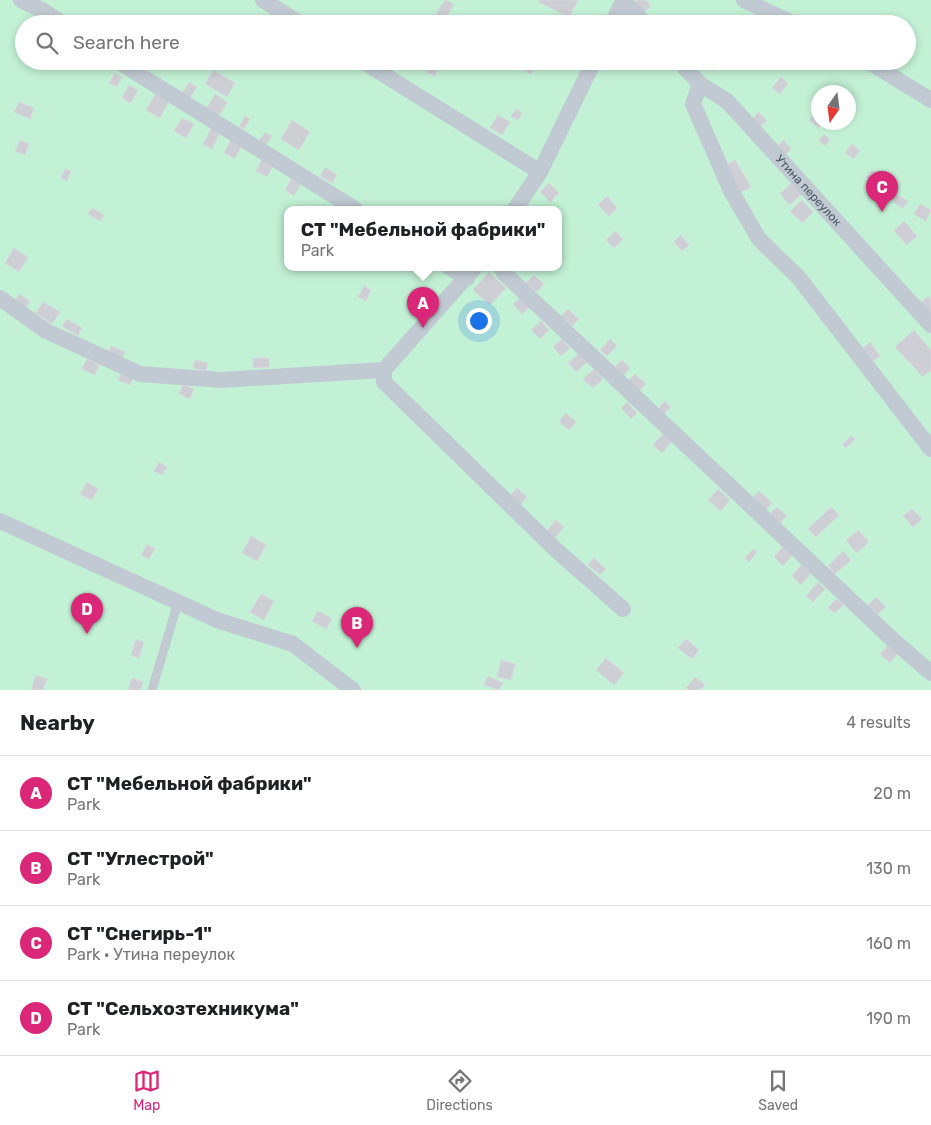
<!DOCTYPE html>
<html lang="en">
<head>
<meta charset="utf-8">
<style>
  :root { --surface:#fff; --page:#f2f2f2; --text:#202124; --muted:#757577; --line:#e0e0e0; --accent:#db2777 }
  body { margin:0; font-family:Rubik,sans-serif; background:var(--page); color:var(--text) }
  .compass { position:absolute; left:811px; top:85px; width:45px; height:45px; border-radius:50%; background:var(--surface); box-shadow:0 2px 8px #0003; rotate:194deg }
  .you { position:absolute; left:478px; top:320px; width:18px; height:18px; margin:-12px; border:4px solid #fff; border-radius:50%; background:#1a73e8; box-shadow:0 0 0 8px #1a73e833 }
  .badge { display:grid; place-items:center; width:32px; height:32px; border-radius:50%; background:var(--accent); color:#fff; font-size:16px; font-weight:700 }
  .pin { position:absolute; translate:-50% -41px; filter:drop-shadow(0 1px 2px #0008) }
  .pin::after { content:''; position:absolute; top:26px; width:18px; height:15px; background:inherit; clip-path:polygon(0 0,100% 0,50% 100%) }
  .popup { position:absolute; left:284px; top:206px; width:278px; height:65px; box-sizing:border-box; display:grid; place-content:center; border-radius:10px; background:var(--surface); filter:drop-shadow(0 1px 4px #0005); font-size:16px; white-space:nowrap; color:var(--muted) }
  .popup b { font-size:19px; color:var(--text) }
  .popup::after { content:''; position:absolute; left:50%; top:100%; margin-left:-10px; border:10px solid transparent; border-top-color:var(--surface) }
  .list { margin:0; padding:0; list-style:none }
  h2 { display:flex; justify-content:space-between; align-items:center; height:65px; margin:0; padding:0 20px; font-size:21px }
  h2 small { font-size:16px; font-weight:400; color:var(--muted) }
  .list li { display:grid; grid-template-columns:32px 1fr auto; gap:15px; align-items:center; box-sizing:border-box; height:75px; padding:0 20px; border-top:1px solid var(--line) }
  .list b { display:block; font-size:19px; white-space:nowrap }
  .list p { margin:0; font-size:16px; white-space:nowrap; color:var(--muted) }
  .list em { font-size:16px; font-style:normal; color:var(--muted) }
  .icon { flex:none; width:28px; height:28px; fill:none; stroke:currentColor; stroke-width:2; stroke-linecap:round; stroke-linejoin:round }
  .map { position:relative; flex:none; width:931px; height:690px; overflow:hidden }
  .search { position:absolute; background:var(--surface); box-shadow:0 2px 8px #0003; left:15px; right:15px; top:15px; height:55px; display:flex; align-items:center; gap:12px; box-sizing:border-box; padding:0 18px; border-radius:28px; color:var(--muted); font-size:19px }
  .sheet { height:365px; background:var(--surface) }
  nav { display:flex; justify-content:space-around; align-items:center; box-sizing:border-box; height:70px; border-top:1px solid var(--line); background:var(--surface); font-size:14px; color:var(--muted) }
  nav a { display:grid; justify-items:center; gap:2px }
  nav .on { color:var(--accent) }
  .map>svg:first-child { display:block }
  .green { fill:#c3f1d5; fill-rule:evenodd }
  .building { fill:#cdcfd5; stroke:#d7d9de }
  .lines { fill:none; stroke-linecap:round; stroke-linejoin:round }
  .lane { stroke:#c1cad2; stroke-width:9 }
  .street { stroke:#c1cad2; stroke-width:16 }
  .labels { text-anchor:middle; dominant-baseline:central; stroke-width:5; stroke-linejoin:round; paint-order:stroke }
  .street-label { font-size:12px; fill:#4a5661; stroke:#fff }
</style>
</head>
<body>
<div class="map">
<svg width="931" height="690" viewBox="0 0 931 690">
  <rect width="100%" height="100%" fill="#f5f3f3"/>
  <path class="green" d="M0,0H613L624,14L634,0H931V690H0ZM24,24H907V61H24ZM818,92H848V122H818ZM288,209H558V267H288Z"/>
  <path class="building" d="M445,0L454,4L445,20L436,14Z
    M539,0H578L569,17L538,2Z
    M637,0H646L651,6L644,12L635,2Z
    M430,61L440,66L434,76L425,71Z
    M526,61L536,66L531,74L522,69Z
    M709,61H724L712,72L705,64Z
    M213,70L235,83L227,97L205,84Z
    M115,73L122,77L117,87L109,83Z
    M781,77L788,83L780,94L772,88Z
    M189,82L197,87L189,100L181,95Z
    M129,85L138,90L131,103L122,98Z
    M155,94L169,101L160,118L146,110Z
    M215,94L227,102L218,117L206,109Z
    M19,102L34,108L30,119L14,112Z
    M516,109L522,113L518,120L511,116Z
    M759,112L767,121L759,127L752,119Z
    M816,112L818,115V122H824L819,128L809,120Z
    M498,115L510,122L502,135L490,128Z
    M245,116L250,119L244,129L239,126Z
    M182,118L194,124L186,138L174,131Z
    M292,120L310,132L299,150L281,139Z
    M211,128L220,133L212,149L203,144Z
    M265,132L272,136L266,145L259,141Z
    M824,134L830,139L825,146L819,141Z
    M231,139L242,145L235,159L224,153Z
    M20,140L29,144L25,155L15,151Z
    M784,140L791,149L785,155L777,146Z
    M852,144L860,151L853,159L845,153Z
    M262,159L273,166L267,177L256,171Z
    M735,160L751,187L740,193L725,166Z
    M325,167L337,175L332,183L320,176Z
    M65,169L71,171L67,181L61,178Z
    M872,170L881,177L874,184L866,177Z
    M293,176L302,181L294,196L285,190Z
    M549,183L559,193L550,202L540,192Z
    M791,183L802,194L790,205L780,194Z
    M897,195L908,201L903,208L893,202Z
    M607,196L617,208L609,216L598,205Z
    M802,200L813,212L802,223L790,211Z
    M920,204L931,210L926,221L914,214Z
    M92,208L104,215L100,221L88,214Z
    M904,221L917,236L907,245L894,231Z
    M615,231L623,239L614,248L606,240Z
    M681,235L689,245L682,251L674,242Z
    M14,248L28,257L19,272L5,263Z
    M489,272L506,288L490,305L473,290Z
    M534,275L544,284L537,292L526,283Z
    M364,286L371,290L366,301L358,297Z
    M19,294L30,301L25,309L14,302Z
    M928,296L931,300V316L918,305Z
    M521,297L530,307L522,314L513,304Z
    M43,302L60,312L52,324L36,313Z
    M568,309L579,319L572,326L561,316Z
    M67,319L82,328L78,336L62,326Z
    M541,321L549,330L540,339L531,330Z
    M914,330L931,350V370L923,377L895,347Z
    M562,339L570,348L561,356L553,347Z
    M610,339L617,346L607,356L600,350Z
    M870,342L880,356L873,361L863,348Z
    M111,346L125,352L122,359L108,354Z
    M580,353L588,361L576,372L568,363Z
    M253,358H269V367L253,368Z
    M87,359L99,365L95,375L82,369Z
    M195,360L208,363L206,371L193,368Z
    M622,360L630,368L623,376L614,368Z
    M594,369L603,379L593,388L583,379Z
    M122,371L134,377L130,385L118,380Z
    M635,374L646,384L638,392L627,382Z
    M183,384L194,389L190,399L179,394Z
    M665,401L671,407L663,415L657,410Z
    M627,402L637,413L631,419L621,408Z
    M566,413L576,422L569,430L559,422Z
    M663,434L672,441L662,453L653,445Z
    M851,436L855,439L846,448L842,445Z
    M159,462L167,467L162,475L154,471Z
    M87,482L98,489L92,500L80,494Z
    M517,488L527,497L520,506L509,497Z
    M718,489L730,500L721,511L708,500Z
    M759,491L772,503L763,513L749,501Z
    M777,507L787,516L779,524L769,515Z
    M831,507L839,515L816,537L808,529Z
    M912,509L922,519L913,527L903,516Z
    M556,520L564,527L554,539L546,532Z
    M858,530L869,542L857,553L846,541Z
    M251,536L266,545L257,561L242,553Z
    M147,544L155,549L149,559L141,555Z
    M784,545L794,553L783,566L774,557Z
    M753,549L757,552L749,562L745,558Z
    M843,551L851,560L835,574L828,566Z
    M594,558L606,569L600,575L588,565Z
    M802,564L812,572L801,585L792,576Z
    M818,582L825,589L813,602L806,596Z
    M261,594L274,601L264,620L250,612Z
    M876,597L886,607L875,617L866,607Z
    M836,599L843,605L835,613L828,608Z
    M318,611L332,619L326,629L312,621Z
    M361,616L369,620L364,629L356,624Z
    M136,639L144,642L139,658L131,655Z
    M686,639L699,650L692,659L678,648Z
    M888,645L898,653L890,663L880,654Z
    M606,658L624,673L614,685L596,670Z
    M501,660L515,664L511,680L497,677Z
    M36,675L47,679L43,690L31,689Z
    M488,676L503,683L499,690L484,685Z
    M695,677L705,685L700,690H688L686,688Z
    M132,678L143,682L141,690H128Z"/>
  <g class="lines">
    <path class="lane" d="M152,690L178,602"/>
    <g class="street">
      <path d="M21,0L42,10L63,24"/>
      <path d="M263,0L301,24"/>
      <path d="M623,0L645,24"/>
      <path d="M744,0L794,24"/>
      <path d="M612,24L623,0"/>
      <path d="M117,61L355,209"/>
      <path d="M362,61L540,172"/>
      <path id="s1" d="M679,61L700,84L727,101L931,325"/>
      <path d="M867,61L931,100"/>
      <path d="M700,84L693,104L731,191L759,239L799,278L931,449"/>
      <path d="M515,209L540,172L594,61"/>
      <path d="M449,267L467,278"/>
      <path d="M500,267L506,275L893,640L931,673"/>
      <path d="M0,298L46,331L140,374L221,380L384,370L475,267"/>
      <path d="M384,370V382L555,549L623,609"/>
      <path d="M0,521L217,620L293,644L353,690"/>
    </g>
  </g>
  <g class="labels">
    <g class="street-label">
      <text stroke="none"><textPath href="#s1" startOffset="184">Утина переулок</textPath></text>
    </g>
  </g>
</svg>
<svg class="compass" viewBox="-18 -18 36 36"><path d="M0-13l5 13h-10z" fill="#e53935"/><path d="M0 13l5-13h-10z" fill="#757577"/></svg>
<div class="you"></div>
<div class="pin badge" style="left:423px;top:328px">A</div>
<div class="popup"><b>СТ &quot;Мебельной фабрики&quot;</b>Park</div>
<div class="pin badge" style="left:357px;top:648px">B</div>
<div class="pin badge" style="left:882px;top:212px">C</div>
<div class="pin badge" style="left:87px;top:634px">D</div>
<div class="search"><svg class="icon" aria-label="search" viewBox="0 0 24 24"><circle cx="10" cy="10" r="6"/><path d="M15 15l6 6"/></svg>Search here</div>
</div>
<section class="sheet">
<h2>Nearby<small>4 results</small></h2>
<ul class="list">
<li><span class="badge">A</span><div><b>СТ &quot;Мебельной фабрики&quot;</b><p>Park</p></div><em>20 m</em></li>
<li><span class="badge">B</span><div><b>СТ &quot;Углестрой&quot;</b><p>Park</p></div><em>130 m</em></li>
<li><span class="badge">C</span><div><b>СТ &quot;Снегирь-1&quot;</b><p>Park · Утина переулок</p></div><em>160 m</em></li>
<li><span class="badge">D</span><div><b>СТ &quot;Сельхозтехникума&quot;</b><p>Park</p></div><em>190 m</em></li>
</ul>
</section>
<nav>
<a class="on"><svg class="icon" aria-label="map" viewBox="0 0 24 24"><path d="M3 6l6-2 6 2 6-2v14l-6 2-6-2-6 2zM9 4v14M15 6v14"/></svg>Map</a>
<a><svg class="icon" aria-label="directions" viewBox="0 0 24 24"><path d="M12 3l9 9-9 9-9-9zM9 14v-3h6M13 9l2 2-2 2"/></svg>Directions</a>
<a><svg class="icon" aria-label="saved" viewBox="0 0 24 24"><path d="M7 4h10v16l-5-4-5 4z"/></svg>Saved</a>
</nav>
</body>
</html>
